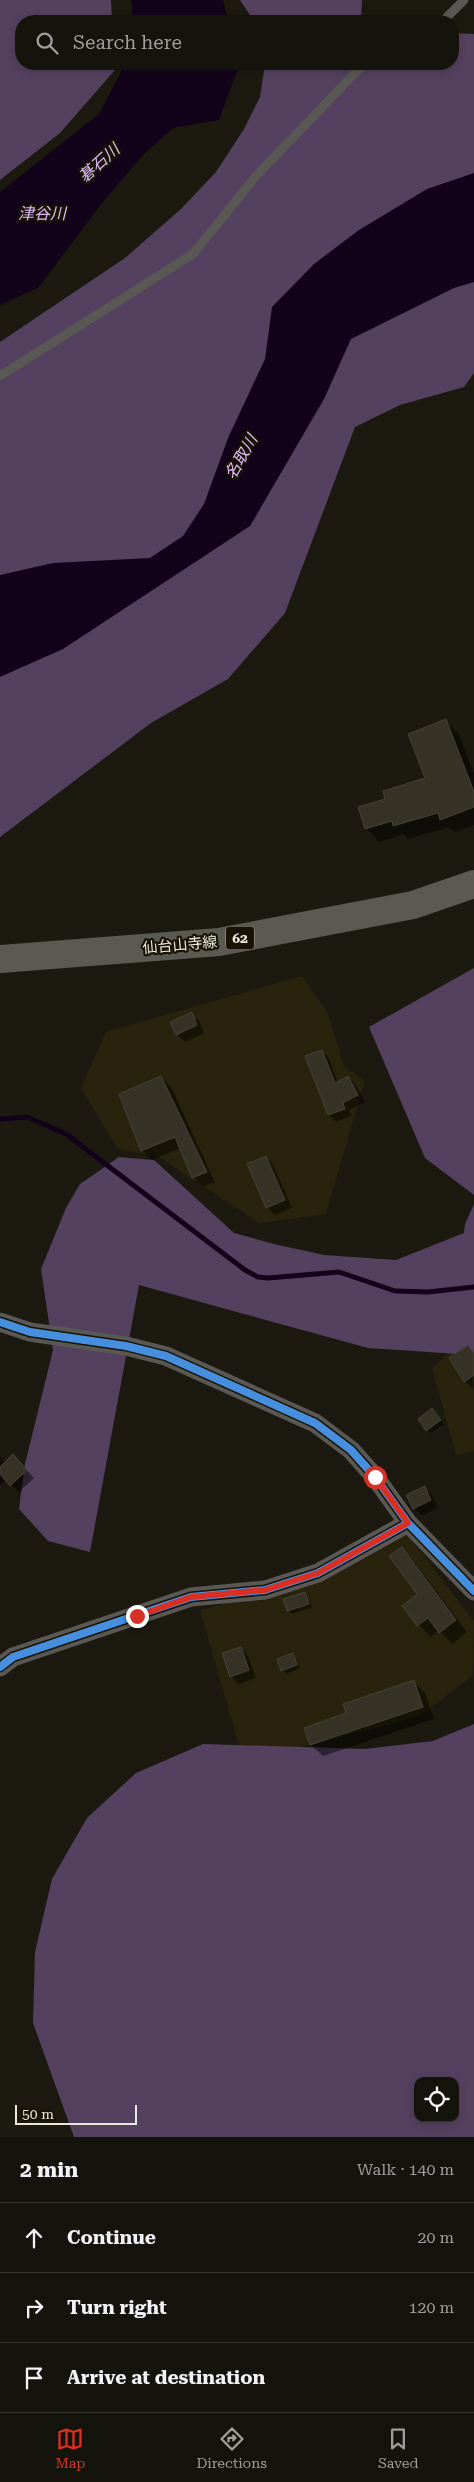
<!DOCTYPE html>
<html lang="en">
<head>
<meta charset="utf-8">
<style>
  :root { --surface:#15140c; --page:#1e1d15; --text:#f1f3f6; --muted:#9d9e9d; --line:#34332d; --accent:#d93025 }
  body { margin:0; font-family:"Roboto Serif","Noto Sans JP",serif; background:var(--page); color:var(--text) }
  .controls { position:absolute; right:15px; bottom:15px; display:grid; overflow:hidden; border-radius:10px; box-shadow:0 2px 8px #0003 }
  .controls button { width:45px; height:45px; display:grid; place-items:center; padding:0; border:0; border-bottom:1px solid var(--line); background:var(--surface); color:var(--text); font:25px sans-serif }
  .scale { position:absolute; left:15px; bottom:12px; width:122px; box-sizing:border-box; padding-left:5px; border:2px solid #eae7dc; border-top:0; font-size:14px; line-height:18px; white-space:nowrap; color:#eae7dc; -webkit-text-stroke:4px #181304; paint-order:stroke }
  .stop { position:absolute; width:15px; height:15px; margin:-11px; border:4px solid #d93025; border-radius:50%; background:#fff }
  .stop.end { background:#d93025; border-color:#fff; box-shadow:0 1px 5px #0008 }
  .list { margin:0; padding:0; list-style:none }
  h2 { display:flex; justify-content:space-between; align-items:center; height:65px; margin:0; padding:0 20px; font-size:21px }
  h2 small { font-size:16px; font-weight:400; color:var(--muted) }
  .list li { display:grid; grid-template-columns:32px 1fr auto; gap:15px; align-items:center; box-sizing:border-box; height:70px; padding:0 20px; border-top:1px solid var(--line) }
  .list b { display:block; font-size:19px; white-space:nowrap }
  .list em { font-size:16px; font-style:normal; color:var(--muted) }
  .icon { flex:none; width:28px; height:28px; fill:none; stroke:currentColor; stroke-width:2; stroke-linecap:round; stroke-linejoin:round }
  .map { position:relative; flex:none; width:474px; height:2137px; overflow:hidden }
  .search { position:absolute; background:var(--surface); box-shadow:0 2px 8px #0003; left:15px; right:15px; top:15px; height:55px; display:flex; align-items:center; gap:12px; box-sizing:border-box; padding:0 18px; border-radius:20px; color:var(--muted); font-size:19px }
  .sheet { height:275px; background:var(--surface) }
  nav { display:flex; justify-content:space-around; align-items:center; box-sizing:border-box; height:70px; border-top:1px solid var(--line); background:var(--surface); font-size:14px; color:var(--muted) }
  nav a { display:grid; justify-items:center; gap:2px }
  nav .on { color:var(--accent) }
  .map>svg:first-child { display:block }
  .built { fill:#29230d }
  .forest { fill:#54415f; fill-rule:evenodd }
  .water { fill:#12031a }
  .shadow { fill:#0007 }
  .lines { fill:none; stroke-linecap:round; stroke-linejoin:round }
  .stream { stroke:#12031a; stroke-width:5 }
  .building { fill:#363226; stroke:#444239 }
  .lane { stroke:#595854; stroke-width:9 }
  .street { stroke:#595854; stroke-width:19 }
  .primary { stroke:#5a5952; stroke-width:28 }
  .cycleway-casing { stroke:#181304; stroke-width:11 }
  .cycleway { stroke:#468fdf; stroke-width:8 }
  .route { stroke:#d93025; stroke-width:6 }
  .labels { text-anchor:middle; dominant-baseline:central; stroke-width:4.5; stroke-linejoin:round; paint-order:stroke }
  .shield { fill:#181304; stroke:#aba79b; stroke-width:1 }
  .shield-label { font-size:14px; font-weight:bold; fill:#eae7dc }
  .street-label { font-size:15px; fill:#eae7dc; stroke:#181304 }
  .water-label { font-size:16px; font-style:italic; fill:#e2bcfa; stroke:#181304 }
</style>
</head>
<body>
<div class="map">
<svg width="474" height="2137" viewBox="0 0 474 2137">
  <rect width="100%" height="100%" fill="#1c1a10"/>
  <path class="built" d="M302,976L328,1013L344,1067L365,1080L326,1214L259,1223L159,1157L118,1149L81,1088L106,1032Z
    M474,1337V1451L456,1455L432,1368L465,1339Z
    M406,1533L474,1621L473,1675L420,1716L244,1762L200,1610L319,1580Z"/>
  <path class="forest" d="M0,0H111L112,21H21V64H115V70L60,133L0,180Z
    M240,0H362L361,21H254Z
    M453,33L474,34V373L464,387L400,405L355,427L285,613L228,679L151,723L0,837V342L125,258L181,209L216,172L244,129L260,97L265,64H453Z
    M474,968V1195L425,1158L369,1027Z
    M119,1157L154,1160L234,1233L278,1245L324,1255L396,1260L464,1233L465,1224L474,1204V1355L368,1348L139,1285L90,1552L48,1541L19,1509L25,1464L53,1350L41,1269L66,1208L80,1184Z
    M474,1724V2137H74L33,2023L35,1952L52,1879L87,1818L136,1773L203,1744L365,1749L433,1741ZM418,2081H455V2118H418Z"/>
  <path class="water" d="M131,0H223L228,21H133Z
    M125,64L239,65L219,120L173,128L144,154L102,203L38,288L0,305V192L99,114Z
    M474,173V282L454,288L351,339L324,399L250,526L63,649L0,677V575L53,563L150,558L183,536L204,504L228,438L265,359L272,307L314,264L359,230L427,189Z"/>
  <path class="shadow" d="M446,721L459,734L474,773V825L455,832L449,827L408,839L403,834L379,842L366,828L387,800L426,779Z
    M191,1014L199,1021L204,1033L185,1042L177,1034Z
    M321,1051L329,1058L338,1083L348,1077L355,1084L365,1102L349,1110L351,1116L336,1122L329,1115L306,1057Z
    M161,1077L171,1087L215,1182L203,1187L193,1177L181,1148L152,1160L142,1150Z
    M266,1157L273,1165L292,1208L275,1215L267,1207Z
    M468,1346L474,1353L473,1389L465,1381Z
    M436,1413L444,1424L431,1433L427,1430Z
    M0,1456L6,1463L13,1456L34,1478L19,1492L7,1480L0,1485Z
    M425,1487L432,1495L438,1508L422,1516L414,1508Z
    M402,1548L413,1560L467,1632L452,1644L439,1630L430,1637L404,1606L419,1594Z
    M305,1593L312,1607L292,1614L288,1610Z
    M240,1648L248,1656L256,1678L239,1684L231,1676Z
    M293,1655L300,1668L286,1674L282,1670Z
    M414,1682L425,1693L434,1719L323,1756L311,1745L306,1728L348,1714Z"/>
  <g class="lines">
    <path class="stream" d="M0,1119L27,1117L66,1134L245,1270L258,1277L268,1278L339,1272L395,1291L428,1292L474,1287"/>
  </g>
  <path class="building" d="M446,719L474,792V807L440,820L438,813L393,826L392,821L365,829L358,807L385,799L383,791L425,778L408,734Z
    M192,1012L197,1025L176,1035L170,1022Z
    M322,1050L335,1083L348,1076L358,1095L343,1103L345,1109L328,1115L305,1056Z
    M161,1076L207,1172L192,1178L175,1137L141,1151L119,1094Z
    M266,1156L285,1200L266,1208L247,1164Z
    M468,1345L474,1354V1375L464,1382L449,1358Z
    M432,1408L441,1420L426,1431L418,1419Z
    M13,1454L27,1470L10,1486L0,1474V1467Z
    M425,1486L431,1500L413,1509L406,1495Z
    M402,1547L456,1620L439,1633L428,1618L417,1626L402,1606L417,1594L389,1556Z
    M305,1592L309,1604L287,1611L283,1599Z
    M241,1647L249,1670L230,1677L222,1653Z
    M293,1653L297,1665L281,1671L277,1659Z
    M414,1680L423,1707L310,1745L304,1728L346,1713L343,1704Z"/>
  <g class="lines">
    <path class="lane" d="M443,21L464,0
      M0,376L193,254L256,176L359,69L367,64"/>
    <path class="street" d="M0,1322L30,1332L126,1346L166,1356L315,1423L351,1450L375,1477L408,1523L474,1591
      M0,1667L13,1657L191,1597L265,1590L318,1573L408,1523"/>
    <path class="primary" d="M0,959L219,942L413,905L474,884"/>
    <g class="cycleway-casing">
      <path id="cycleway" d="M0,1322L30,1332L126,1346L166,1356L315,1423L351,1450L375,1477L408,1523L474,1591
        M0,1667L13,1657L191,1597L265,1590L318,1573L408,1523"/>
    </g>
    <use href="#cycleway" class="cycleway"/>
  </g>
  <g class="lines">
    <path class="route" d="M137,1616L191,1597L265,1590L318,1573L408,1523L375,1477"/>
  </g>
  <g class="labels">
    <rect class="shield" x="226" y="926.5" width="28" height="23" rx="4"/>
    <g class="shield-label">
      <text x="240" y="938">62</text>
    </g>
    <g class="street-label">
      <text transform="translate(180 945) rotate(-5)">仙台山寺線</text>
    </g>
    <g class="water-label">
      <text transform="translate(99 163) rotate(-42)">碁石川</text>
      <text x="42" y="213">津谷川</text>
      <text transform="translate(241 457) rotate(-60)">名取川</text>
    </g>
  </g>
</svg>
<div class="controls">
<button><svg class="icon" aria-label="locate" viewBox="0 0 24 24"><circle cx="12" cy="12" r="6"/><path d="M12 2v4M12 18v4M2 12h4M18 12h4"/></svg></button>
</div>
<div class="scale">50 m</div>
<div class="stop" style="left:375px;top:1477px"></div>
<div class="stop end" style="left:137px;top:1616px"></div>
<div class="search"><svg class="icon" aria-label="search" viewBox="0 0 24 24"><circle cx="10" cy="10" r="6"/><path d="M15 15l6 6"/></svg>Search here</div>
</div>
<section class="sheet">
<h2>2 min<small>Walk · 140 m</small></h2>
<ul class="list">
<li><svg class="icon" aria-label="ahead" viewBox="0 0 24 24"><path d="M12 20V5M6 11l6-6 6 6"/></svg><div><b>Continue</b></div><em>20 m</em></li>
<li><svg class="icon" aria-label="right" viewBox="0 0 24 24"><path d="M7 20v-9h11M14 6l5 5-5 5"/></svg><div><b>Turn right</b></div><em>120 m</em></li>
<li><svg class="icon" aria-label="arrive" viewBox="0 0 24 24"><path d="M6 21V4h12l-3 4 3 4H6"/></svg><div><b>Arrive at destination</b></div></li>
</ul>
</section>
<nav>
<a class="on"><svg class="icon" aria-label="map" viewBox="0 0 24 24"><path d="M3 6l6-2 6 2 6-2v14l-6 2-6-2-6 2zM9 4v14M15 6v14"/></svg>Map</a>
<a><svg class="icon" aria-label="directions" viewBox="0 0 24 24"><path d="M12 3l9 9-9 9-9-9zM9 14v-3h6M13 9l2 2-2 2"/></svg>Directions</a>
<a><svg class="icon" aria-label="saved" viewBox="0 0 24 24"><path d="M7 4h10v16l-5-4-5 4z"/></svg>Saved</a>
</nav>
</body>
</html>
